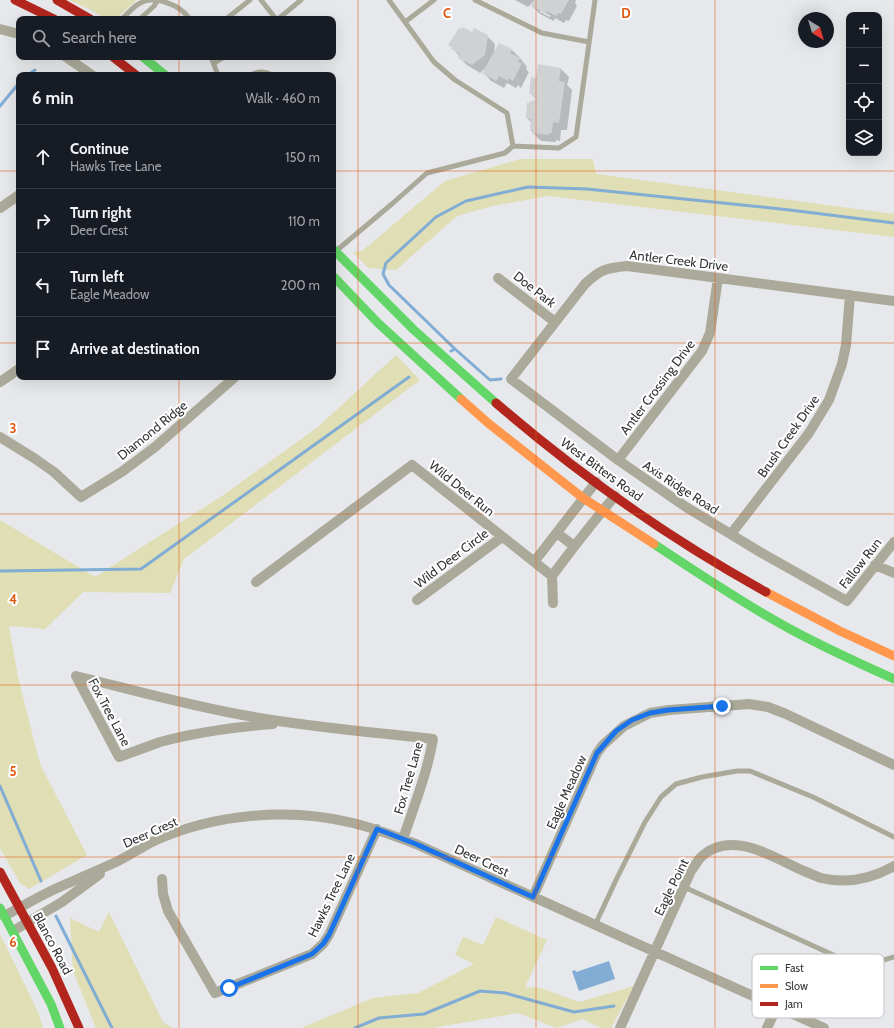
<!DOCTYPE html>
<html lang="en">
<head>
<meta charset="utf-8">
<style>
  :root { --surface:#171b24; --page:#242831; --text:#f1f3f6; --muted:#9ea1a6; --line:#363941 }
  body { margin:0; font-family:Cabin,sans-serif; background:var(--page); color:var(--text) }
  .controls { position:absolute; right:12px; top:12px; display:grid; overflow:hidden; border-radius:8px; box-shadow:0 4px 16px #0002 }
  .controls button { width:36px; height:36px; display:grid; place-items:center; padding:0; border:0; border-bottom:1px solid var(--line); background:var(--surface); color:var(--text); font:20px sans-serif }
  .compass { position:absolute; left:798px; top:12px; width:36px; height:36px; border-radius:50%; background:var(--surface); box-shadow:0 4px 16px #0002; rotate:142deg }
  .stop { position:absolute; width:12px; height:12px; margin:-9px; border:3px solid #1a73e8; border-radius:50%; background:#fff }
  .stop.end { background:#1a73e8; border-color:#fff; box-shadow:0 1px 4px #0008 }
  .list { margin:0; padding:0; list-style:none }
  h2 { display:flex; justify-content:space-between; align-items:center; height:52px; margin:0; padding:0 16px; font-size:17px }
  h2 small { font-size:13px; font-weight:400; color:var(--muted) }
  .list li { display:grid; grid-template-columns:26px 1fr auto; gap:12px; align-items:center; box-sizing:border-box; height:64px; padding:0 16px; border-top:1px solid var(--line) }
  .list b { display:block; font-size:15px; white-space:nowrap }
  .list p { margin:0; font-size:13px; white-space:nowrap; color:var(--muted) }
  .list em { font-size:13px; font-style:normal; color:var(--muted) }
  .icon { flex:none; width:22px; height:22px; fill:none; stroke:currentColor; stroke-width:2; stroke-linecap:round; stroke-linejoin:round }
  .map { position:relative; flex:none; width:894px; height:1028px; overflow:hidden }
  .search { position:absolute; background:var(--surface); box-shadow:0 4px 16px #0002; left:16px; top:16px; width:320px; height:44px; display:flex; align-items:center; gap:10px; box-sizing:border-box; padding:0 14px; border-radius:8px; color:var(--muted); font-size:15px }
  .panel { position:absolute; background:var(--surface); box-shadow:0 4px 16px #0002; left:16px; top:72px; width:320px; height:308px; border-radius:8px }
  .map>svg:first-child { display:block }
  .green { fill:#e0deb4 }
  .water { fill:#81acd4 }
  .shadow { fill:#0003; fill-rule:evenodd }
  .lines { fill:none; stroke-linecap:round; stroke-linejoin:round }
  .stream { stroke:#81acd4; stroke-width:3 }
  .building { fill:#cfd1d3 }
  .lane { stroke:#abaa9a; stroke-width:5 }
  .street { stroke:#abaa9a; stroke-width:10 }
  .fast { stroke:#63d668; stroke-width:9 }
  .slow { stroke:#ff974d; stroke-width:9 }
  .jam { stroke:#b3261e; stroke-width:9 }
  .route { stroke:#1a73e8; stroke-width:5 }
  .grid { fill:none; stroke:#df570e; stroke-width:1; stroke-opacity:0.55 }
  .labels { text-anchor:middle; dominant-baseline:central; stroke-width:4; stroke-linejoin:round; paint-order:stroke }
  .street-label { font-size:13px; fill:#333538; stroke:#fff }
  .key { fill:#fff; stroke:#c2c2c3; stroke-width:1 }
  .key-label { font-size:11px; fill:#333538 }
  .grid-label { font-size:13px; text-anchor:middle; font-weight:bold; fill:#df570e; stroke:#fff; stroke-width:4; stroke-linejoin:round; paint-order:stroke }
</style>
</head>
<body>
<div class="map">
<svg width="894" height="1028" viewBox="0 0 894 1028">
  <rect width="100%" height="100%" fill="#e6e8eb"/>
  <path class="green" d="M69,0H137L115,19H106L93,11Z
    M520,159H593L596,174L894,214V237L548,196L492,206L457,216L396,270L368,268L353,252L362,251L445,181Z
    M396,355L420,380L184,559L170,593L83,592L45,629L9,626L18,677L40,764L87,855L29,889L20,883L0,848V520L95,577L222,496L318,427Z
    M109,912L163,1022L172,1028H96L73,971L70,918L99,932Z
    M496,917L547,940L525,987L541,988L579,1002L634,986L611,1028H601L582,1019L557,1028L518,1013L432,1028H301L373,998L418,993L474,964L455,955L463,937L483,945Z
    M0,934L39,1014L43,1028H0Z"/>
  <path class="water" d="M609,961L615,979L579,991L572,971L575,970L576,972Z"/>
  <path class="shadow" d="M515,0H535L528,7Z
    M536,0H576L575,3L577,6L569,21L566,20L564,23L555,18L554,21L540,14L532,6ZM540,10L551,16L550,17L540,12Z
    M472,33L487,36L495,44L494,54L500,44L512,50L520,58L527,67L526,69L529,72L521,88L518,85L516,88L507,83L504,88L491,81L484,73L486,67L480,73L467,65L460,58V57L450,45Z
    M561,69L569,77L567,85L572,90L567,130H561L560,141L556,140V142L541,141L533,133L531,130L532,123L527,118L537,100L530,93L537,79Z"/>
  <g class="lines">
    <path class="stream" d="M28,75L35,70
      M0,106L19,83
      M455,349L490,380L501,379
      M451,351L455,349L389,285L383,274L386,263L436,217L466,201L528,187L587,189L790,210L894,223
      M0,571L141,569L409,377
      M0,786L41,881
      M56,916L112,1028
      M355,1028L379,1018L424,1014L480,991L505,993L574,1012L614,1006"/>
  </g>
  <path class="building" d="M535,0H569L561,14L558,13L556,16L547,11L546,14L531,6Z
    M463,27L472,32L474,28L488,35L485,55L472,65L458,58L460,54L451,49L452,47L448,45L459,28L462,29Z
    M499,43L512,49L510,53L520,58L518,62L522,63L513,81L509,78L508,81L499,76L496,81L482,73Z
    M538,64L561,68L559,81L565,82L559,123L553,122L552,133H549V135L532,133L533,130H530L531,119L526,118L527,103L537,99L529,93L531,77L536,78Z"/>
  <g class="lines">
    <path class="lane" d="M158,0C173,4 180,7 190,19
      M261,0L276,19
      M475,0L542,33L589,42
      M122,19C131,10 139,0 152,0
      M140,19L154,6L158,0
      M226,19L250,0
      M278,19L301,0
      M405,22L434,0
      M211,57L218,75
      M214,63L224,57
      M251,75C258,71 265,71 272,75
      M513,146L559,148L576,137L595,0
      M336,251L393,203L427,173L505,153L513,146L507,113L455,80L434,62L389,0
      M684,887L842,959L870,964L894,957
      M595,925L617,878L645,822L661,797L676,784L702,777L737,771H750L813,797L894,837"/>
    <path class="street" d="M0,29L19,34
      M66,57L92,75
      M0,208L19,195
      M498,278L555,322
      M894,301L627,266C606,268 601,269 585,284L511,379L618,460L686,507L760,552L847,601L894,542
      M0,382L19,369
      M0,437L34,458L54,472L81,497L123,471L155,447L235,377
      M618,460L702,351L710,333L718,278
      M557,533L574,546
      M731,534L809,433L829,400L842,364L846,345L850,295
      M534,562L596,482
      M875,565L894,573
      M552,576C572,549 593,522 615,496
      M256,582L412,465L552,576L553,603
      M417,600L502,537
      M76,676C133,690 190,706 248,716C309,727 371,732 433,739C427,774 414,806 403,839
      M76,676L119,757C133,752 146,747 160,742C197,732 235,727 273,724
      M162,879L163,894L168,911L215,993L312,954L323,944L329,935L377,829
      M533,897L597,753L603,745L624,726L650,713L669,710L749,704L768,707L786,714L894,765
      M4,916C21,907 38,897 55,889C75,880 94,872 114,863C127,857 140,848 154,841C214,814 288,807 353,823C374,828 395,836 416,844L824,1028
      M13,931L62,902L100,874
      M620,1028L691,871C694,867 697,862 700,858C730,828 772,857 804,871C809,873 815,876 821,878C846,884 871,879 894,866
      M767,1028L777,1007"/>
    <path class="fast" d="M143,57L165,75
      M333,249L414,330L496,403
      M333,276L378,323L461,399
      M654,544C696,572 738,600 781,624C818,645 856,662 894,679
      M0,908L51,1004L60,1028"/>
    <path class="slow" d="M461,399L488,423L583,498L654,544
      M766,592L840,631L894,656"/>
    <path class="jam" d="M15,0L54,19
      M57,0L90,19
      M113,57L136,75
      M496,403C577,473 672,540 766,592
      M0,872L52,968L79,1028"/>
  </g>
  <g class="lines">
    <path class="route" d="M229,988L312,954L323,944L329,935L377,829L416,844L533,897L597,753L616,731L632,720L650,713L668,710L722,706"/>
  </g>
  <path class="grid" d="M179,0V19M358,0V1028M536,0V1028M715,0V1028M179,57V75M0,171H19M333,171H894M0,343H19M333,343H894M179,377V1028M0,514H894M0,685H894M0,857H894"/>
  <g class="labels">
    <g class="street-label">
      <text transform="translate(679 260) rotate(7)">Antler Creek Drive</text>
      <text transform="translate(535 289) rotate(38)">Doe Park</text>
      <text transform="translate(657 387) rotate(-53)">Antler Crossing Drive</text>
      <text transform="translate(152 430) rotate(-39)">Diamond Ridge</text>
      <text transform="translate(788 436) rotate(-55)">Brush Creek Drive</text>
      <text transform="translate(602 469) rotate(36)">West Bitters Road</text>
      <text transform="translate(681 487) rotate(33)">Axis Ridge Road</text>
      <text transform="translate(462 488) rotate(39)">Wild Deer Run</text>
      <text transform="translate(451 558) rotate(-37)">Wild Deer Circle</text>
      <text transform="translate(860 563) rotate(-52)">Fallow Run</text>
      <text transform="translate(110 712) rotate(62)">Fox Tree Lane</text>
      <text transform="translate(408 778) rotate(-74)">Fox Tree Lane</text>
      <text transform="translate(566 792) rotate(-66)">Eagle Meadow</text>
      <text transform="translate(150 832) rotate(-24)">Deer Crest</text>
      <text transform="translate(482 860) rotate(25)">Deer Crest</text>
      <text transform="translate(671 887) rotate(-64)">Eagle Point</text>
      <text transform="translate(331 895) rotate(-64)">Hawks Tree Lane</text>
      <text transform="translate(53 943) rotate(62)">Blanco Road</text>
    </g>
  </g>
  <rect x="752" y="954" width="132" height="64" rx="6" class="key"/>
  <rect x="760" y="966" width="18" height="4" fill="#63d668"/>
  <rect x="760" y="984" width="18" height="4" fill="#ff974d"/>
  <rect x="760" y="1002" width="18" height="4" fill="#b3261e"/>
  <g class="key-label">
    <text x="785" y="972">Fast</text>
    <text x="785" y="990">Slow</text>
    <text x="785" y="1008">Jam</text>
  </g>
  <g class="grid-label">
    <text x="447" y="18">C</text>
    <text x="626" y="18">D</text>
    <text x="13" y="433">3</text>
    <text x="13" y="604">4</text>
    <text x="13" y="776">5</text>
    <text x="13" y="947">6</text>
  </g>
</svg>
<div class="controls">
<button>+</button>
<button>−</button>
<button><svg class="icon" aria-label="locate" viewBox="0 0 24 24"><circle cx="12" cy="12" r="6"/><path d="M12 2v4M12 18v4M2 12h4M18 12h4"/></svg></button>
<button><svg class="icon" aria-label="layers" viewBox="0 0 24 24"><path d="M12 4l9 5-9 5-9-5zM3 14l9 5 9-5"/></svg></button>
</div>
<svg class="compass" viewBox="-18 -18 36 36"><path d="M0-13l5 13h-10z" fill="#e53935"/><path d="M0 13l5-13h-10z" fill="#9ea1a6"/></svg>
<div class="stop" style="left:229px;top:988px"></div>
<div class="stop end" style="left:722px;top:706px"></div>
<div class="search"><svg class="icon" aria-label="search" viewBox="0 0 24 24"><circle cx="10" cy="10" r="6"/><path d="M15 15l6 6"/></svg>Search here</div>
<section class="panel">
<h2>6 min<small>Walk · 460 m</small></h2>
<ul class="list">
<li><svg class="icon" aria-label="ahead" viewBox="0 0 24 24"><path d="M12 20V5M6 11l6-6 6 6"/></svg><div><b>Continue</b><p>Hawks Tree Lane</p></div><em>150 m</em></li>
<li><svg class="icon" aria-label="right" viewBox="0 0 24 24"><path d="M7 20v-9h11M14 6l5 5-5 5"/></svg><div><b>Turn right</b><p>Deer Crest</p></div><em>110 m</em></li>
<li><svg class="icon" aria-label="left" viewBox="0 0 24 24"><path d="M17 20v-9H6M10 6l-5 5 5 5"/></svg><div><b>Turn left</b><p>Eagle Meadow</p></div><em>200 m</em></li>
<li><svg class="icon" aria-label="arrive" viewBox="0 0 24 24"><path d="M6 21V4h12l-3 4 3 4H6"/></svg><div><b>Arrive at destination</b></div></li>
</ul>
</section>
</div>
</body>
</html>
